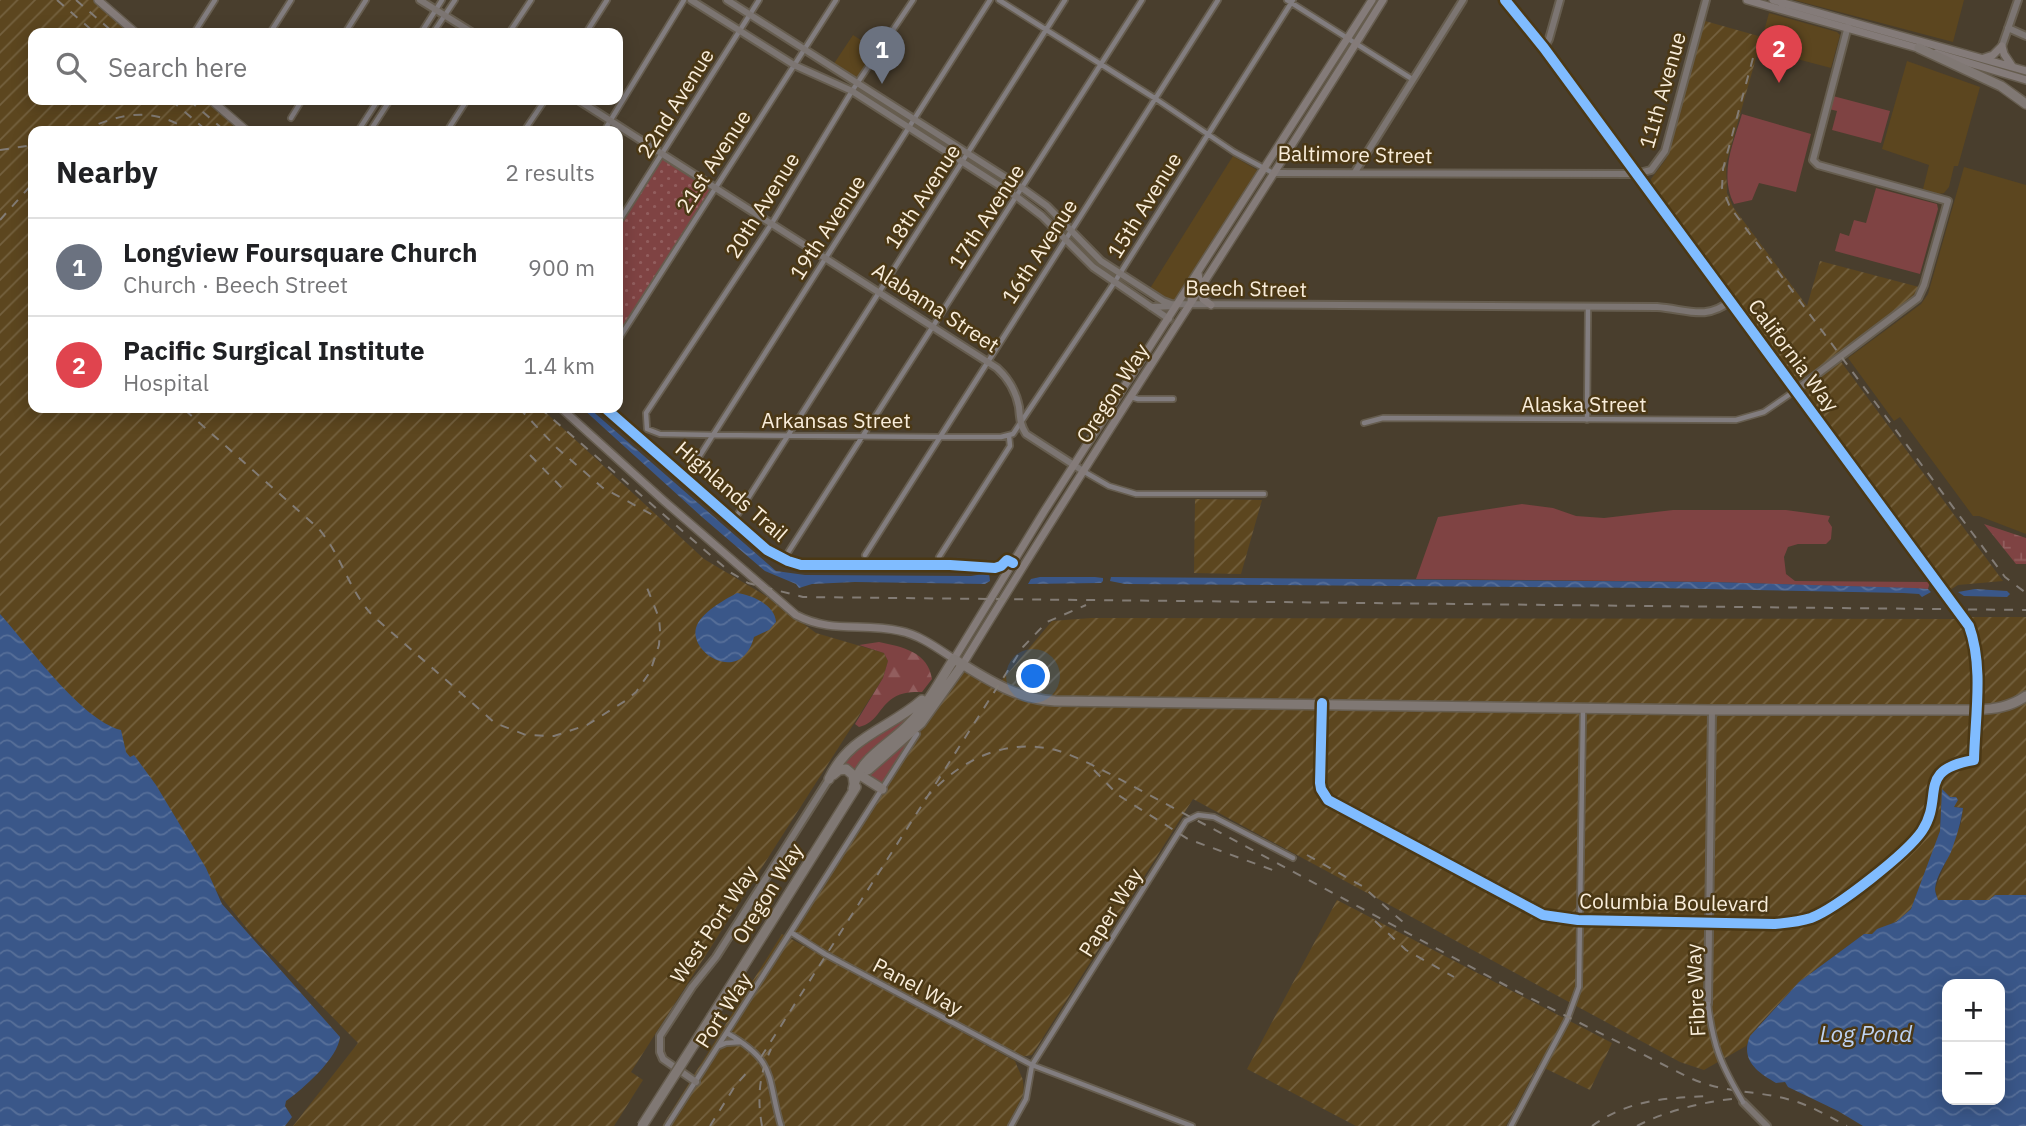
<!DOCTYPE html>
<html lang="en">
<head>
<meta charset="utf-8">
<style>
  :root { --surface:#fff; --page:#f6f6f6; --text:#202124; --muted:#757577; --line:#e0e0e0; --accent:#7c3aed }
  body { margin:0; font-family:"IBM Plex Sans",sans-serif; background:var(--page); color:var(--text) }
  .controls { position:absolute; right:21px; bottom:21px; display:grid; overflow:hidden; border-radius:14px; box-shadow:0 4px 18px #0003 }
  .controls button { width:63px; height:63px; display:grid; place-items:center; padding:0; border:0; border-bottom:2px solid var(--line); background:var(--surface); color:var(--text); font:35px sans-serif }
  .you { position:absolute; left:1034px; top:677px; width:24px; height:24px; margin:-18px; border:5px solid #fff; border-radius:50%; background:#1a73e8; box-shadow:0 0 0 10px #1a73e833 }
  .badge { display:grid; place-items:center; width:46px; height:46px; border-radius:50%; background:var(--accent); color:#fff; font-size:23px; font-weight:700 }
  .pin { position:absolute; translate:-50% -58px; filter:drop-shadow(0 2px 4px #0008) }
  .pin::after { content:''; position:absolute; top:37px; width:24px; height:21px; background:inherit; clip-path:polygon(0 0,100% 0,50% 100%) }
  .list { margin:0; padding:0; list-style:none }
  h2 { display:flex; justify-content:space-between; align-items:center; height:91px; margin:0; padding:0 28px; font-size:30px }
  h2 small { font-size:23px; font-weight:400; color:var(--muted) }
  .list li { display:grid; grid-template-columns:46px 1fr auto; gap:21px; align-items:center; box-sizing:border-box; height:98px; padding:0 28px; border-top:2px solid var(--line) }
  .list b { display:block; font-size:26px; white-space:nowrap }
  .list p { margin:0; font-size:23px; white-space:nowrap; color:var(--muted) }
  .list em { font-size:23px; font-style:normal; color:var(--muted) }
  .icon { flex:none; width:38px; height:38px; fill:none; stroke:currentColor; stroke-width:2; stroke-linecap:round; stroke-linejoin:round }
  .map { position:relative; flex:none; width:2026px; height:1126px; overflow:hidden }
  .search { position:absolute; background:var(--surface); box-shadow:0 4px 18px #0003; left:28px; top:28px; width:595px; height:77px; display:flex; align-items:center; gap:18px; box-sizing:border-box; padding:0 24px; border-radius:14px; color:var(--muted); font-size:26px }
  .panel { position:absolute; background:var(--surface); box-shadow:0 4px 18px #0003; left:28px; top:126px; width:595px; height:287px; border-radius:14px }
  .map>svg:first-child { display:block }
  .built { fill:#5c461f }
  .industrial { fill:url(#industrial-furrows) }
  .grass { fill:#7f4343 }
  .forest { fill:url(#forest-firs) }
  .wetland { fill:url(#wetland-marsh) }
  .park { fill:url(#park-dots) }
  .water { fill:url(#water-waves); fill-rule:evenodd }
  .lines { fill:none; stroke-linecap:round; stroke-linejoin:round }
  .street-casing { stroke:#665d4f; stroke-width:8 }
  .secondary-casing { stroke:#665d4f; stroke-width:10 }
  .primary-casing { stroke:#665d4f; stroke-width:10 }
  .highway-casing { stroke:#665d4f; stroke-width:12 }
  .street { stroke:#827d7f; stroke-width:4.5 }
  .secondary { stroke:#7c7572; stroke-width:6 }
  .primary { stroke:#847b79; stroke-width:7 }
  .highway { stroke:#807874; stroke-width:9 }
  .rail { stroke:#837c75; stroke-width:2; stroke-dasharray:9 9; stroke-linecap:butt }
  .street-bridge-casing { stroke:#665d4f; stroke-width:8; stroke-linecap:butt }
  .highway-bridge-casing { stroke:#665d4f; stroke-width:12; stroke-linecap:butt }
  .street-bridge { stroke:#827d7f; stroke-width:4.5 }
  .highway-bridge { stroke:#807874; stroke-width:9 }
  .cycleway-casing { stroke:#4b3815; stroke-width:15 }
  .cycleway { stroke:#80bcff; stroke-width:10 }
  .labels { text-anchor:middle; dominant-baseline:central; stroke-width:5; stroke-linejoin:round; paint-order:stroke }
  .street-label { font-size:21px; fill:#f9edda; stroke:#4b3815 }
  .water-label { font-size:23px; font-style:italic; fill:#bdd2f3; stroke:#4b3815 }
</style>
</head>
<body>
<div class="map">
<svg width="2026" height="1126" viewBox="0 0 2026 1126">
  <defs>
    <pattern id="industrial-furrows" width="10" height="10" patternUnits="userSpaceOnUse" patternTransform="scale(1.75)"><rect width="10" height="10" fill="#5c461f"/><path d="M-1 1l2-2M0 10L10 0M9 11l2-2" fill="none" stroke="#74613f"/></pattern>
    <pattern id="forest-firs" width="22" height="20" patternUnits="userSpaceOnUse" patternTransform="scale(1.75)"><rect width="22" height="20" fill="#7f4343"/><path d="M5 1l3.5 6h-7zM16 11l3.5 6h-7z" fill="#925e5e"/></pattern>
    <pattern id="wetland-marsh" width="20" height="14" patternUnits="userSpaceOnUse" patternTransform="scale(1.75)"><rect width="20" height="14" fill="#7f4343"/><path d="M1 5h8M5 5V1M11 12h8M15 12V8" fill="none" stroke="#925e5e"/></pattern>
    <pattern id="park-dots" width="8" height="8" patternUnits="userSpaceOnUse" patternTransform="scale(1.75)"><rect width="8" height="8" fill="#7f4343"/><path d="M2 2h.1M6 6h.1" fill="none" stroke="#925e5e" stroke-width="1.8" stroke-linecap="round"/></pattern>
    <pattern id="water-waves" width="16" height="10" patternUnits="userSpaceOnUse" patternTransform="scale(1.75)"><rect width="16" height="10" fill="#3a5789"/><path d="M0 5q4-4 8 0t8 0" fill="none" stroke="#576f99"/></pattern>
  </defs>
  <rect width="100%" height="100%" fill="#493e2d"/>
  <path class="built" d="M1794,0H1964L1953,42Z
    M1769,13L1837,32L1840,35L1831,68L1759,49Z
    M853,35L876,50L857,79L833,65Z
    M1907,61L1980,87L1958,166H1954L1949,187L1944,193L1939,194L1923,189L1929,165L1882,149Z
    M1233,156L1259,171L1177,300H1166L1149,290Z
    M1964,167L2026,185V534L1979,516H1973L1900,417L1894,421L1848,358L1921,304L1928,294Z"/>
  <path class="industrial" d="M0,0H97L135,33H33V100H209L243,131H33V408H541L704,559L766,596L816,633L884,653L888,661L883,678L631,1072L643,1080L614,1126H293L358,1043L253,936L0,625Z
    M1705,21L1762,37L1726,164L1727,193L1733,207L1807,306L1820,261L1919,287L1912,298L1836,355L2003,581L1958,585L1950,590L1653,190L1651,179L1666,159Z
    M1195,499L1262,500L1241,574L1194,573Z
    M1974,617H2026V895L1989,900H1938L1935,889L1961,823L1963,808L1954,807L1953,805H1941L1940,831L1934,851L1911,909L1906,916L1872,934H1864L1799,982L1757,1027L1746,1046L1704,1070L1680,1062L1193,799L1032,1055L1020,1057L792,933L963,664L997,686L1052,621L1091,618L1953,619Z
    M1337,900L1612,1043L1590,1090L1538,1065L1506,1126H1356L1247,1069Z
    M782,934L1015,1061L1023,1080L1024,1093L1007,1126H662Z"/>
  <path class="grass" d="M1833,96L1890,111L1881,143L1832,130L1837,111L1829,109Z
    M1742,114L1811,134L1796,192L1759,183L1752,200L1734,204C1719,174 1733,144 1742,114Z
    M1876,188L1937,204L1938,209L1920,274L1835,251L1840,233L1849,236L1854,220L1866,223Z
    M1522,504L1553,508L1576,516L1604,518L1673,510H1786L1830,516L1828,521L1832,527L1831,539L1826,544H1798L1788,547L1784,557L1786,574L1795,581L1930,582L1928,589L1712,582L1416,579L1438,517Z
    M932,692L917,714L854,777L834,769L841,758Z
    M912,731L917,734L882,789L863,777Z"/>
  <path class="forest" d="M879,642C903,647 928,652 932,679L922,692C912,692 902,692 893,698C879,707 877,723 859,727L855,724L883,678L888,661L884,653L859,645Z"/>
  <path class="wetland" d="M1984,524L2026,538V564H2016Z"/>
  <path class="park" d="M662,159L710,190L618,334V229Z"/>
  <path class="water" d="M582,408H589L776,571L805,575L971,576L989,573L990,581L985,584L855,582L812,584L799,588L796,584L765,571L702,517Z
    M1040,577H1095L1103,578V581L1101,583L1028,584L1031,579Z
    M1111,577L1712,582L1914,588L1928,589L1931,592L1922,597L1919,594L1903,593L1657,588L1125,584L1110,581Z
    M1975,589L2007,591L2010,594L2007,597L1964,596L1958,592Z
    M737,593C752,595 775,605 776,622L769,630L754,637C741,686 689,653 696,628C700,613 724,600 737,593Z
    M0,614C29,646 81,720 121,730L126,752L130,757L134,755L156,785L206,868L222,904L340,1037C338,1058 303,1089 286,1101L285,1106L292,1117L285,1126H0Z
    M1942,789L1950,797H1956L1958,800L1954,807L1963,808C1961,823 1956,838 1951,852C1946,863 1936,876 1935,889C1935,893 1937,896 1938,900H1989L1995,895H2026V1126H1863L1838,1111L1788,1087L1785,1082L1776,1083C1757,1072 1740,1060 1750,1036L1799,982L1864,934H1872L1877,929L1896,922L1911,909L1940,831ZM1947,984H2000V1100H1947Z"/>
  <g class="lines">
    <g class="street-casing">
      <path id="street" d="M913,0L852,91L772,223L646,413L647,429L660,434L714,435L940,437H1001L1013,434L1114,283L1293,0
        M999,0L1156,99L1234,152L1273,173
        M1287,0L1412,79
        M194,33L215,0
        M270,33L291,0
        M345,33L366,0
        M421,33L442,0
        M433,33L455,0
        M509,33L531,0
        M586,33L607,0
        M291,118L302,100
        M358,131L378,100
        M370,131L390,100
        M447,131L467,100
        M524,131L545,100
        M604,131L684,0
        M618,223L759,0
        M618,340L836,0
        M1131,397L1138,399H1173
        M1587,420L1588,307
        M1364,423L1383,418L1736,420L1764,412L1796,390
        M690,471L990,0
        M1083,471L1109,486L1136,494H1264
        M738,514L1065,0
        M787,554L1142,0
        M865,555L1218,0
        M939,557L1010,446L1009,436
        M792,933L825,954L1032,1065L1192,1126
        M727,1033C778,1063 766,1075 781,1126
        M719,1046L726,1043L741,1042
        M667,1126L917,734
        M1011,1126L1026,1099L1032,1065L1186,821L1198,815L1214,817L1293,858
        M1511,1126L1567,1020L1579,987L1583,709"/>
    </g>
    <g class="secondary-casing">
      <path id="secondary" d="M420,0L473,33
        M691,0L794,65L852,91L1017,197L1042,216L1093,267L1169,319
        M727,0L1022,188L1047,206L1101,261L1163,301L1171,304L1657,307C1686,309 1706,321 1730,301
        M2008,28L2026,36
        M2002,46L2018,0
        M1544,48L1549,39L1560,0
        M578,100L997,368C1009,379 1016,391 1019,407C1020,417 1020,425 1026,434L1083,471
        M1355,172L1463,0
        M1274,173L1635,174L1651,170L1665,151L1706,0
        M1151,307L1175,306
        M1796,390L1918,298L1924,285L1948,201L1818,165L1813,160L1848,26
        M1322,703L1320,783L1321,789L1328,800L1543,915L1578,920L1774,924C1786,923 1799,922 1811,918C1837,908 1907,853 1922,831C1945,796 1915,770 1974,760C1975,717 1984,667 1969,626L1544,48L1505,0
        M1708,1004L1712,710
        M696,1082L663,1059L660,1052V1036L692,987L716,957L829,779
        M1743,1102L1767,1126"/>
    </g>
    <g class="primary-casing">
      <path id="primary" d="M98,0L136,33
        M1747,0L1921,49
        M1773,0L2026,71
        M2002,46L2004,54L2012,66
        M1936,53L2026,80
        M1984,58L1993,55L2002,46
        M211,100L247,131
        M1201,288L1203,299L1211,305
        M1191,301L1192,291L1199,279L1198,273
        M561,408L664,501L796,615C832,634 863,622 900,631C920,635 937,648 954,659L1045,510L1372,0
        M963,664C1099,440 1245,223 1383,0"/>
    </g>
    <g class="highway-casing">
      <path id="highway" d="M1919,48L2001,86L2026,104
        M868,770L921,723L963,664
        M833,775L839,770L846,769L853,775L854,783
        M863,777L882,789
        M829,779C850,735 889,729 922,700
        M853,789C858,758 891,744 910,723C928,705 940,680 954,659C987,679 1015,699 1055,701L1712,710H1976C1995,709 2010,707 2026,696
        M712,1016L856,787"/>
    </g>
    <use href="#street" class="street"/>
    <use href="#secondary" class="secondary"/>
    <use href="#primary" class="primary"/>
    <use href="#highway" class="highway"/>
    <path class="rail" d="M57,0L95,33
      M76,0L114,33
      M1753,58L1723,169L1722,188L1730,207L2005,577L2026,593
      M171,100L207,131
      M189,100L225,131
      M82,131C121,113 153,106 189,131
      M0,150L33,145
      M0,220L33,183
      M519,408L557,448L603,488L653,515
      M540,408L730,572L748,583L803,597L2026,610
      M185,410L318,528C343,557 347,588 373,616L495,723L526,735L554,736L587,725L625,701L636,692L650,672L659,645L660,630L659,618L644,580
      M530,455L565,491
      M1094,770L1118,795L1188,839L1278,872
      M925,799C959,760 1007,736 1059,751C1078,757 1096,767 1114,776L1518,992L1690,1078C1724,1093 1752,1090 1787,1099C1808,1104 1828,1116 1847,1126
      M1307,855L1362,886L1404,923
      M1375,921L1406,950L1454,977
      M761,1057L1023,647L1047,622L1086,605
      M710,1126L735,1086L749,1070
      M762,1126C757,1099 759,1074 771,1049
      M1592,1126C1630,1099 1666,1098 1711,1096
      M1637,1126C1667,1110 1707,1101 1741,1098"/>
    <g class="street-bridge-casing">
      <path id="street-bridge" d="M1708,1004C1713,1046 1721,1065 1743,1102"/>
    </g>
    <g class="highway-bridge-casing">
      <path id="highway-bridge" d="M642,1126L712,1016"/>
    </g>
    <use href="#street-bridge" class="street-bridge"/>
    <use href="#highway-bridge" class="highway-bridge"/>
    <g class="cycleway-casing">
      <path id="cycleway" d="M605,408L767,550L788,561L801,565H950L995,568L1001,566L1007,560L1013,563
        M1322,703L1320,783L1321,789L1328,800L1543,915L1578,920L1774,924C1786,923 1799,922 1811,918C1837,908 1907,853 1922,831C1945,796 1915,770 1974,760C1975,717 1984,667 1969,626L1544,48L1505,0"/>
    </g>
    <use href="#cycleway" class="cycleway"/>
  </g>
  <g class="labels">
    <g class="street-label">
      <text transform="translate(1662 90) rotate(-74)">11th Avenue</text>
      <text transform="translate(675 103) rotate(-58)">22nd Avenue</text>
      <text transform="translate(1355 154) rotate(1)">Baltimore Street</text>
      <text transform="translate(713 161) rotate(-57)">21st Avenue</text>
      <text transform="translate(922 196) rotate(-57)">18th Avenue</text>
      <text transform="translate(762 205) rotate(-58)">20th Avenue</text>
      <text transform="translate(1144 205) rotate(-58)">15th Avenue</text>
      <text transform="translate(986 216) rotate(-57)">17th Avenue</text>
      <text transform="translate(827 227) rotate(-57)">19th Avenue</text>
      <text transform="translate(1039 251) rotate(-57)">16th Avenue</text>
      <text transform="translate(1246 288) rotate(1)">Beech Street</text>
      <text transform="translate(936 307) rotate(33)">Alabama Street</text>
      <text transform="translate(1794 355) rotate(53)">California Way</text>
      <text transform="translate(1112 393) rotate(-57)">Oregon Way</text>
      <text x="1584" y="404">Alaska Street</text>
      <text x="836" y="420">Arkansas Street</text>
      <text transform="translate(732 491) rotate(41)">Highlands Trail</text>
      <text transform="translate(767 893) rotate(-58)">Oregon Way</text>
      <text transform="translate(1674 902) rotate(1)">Columbia Boulevard</text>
      <text transform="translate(1110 912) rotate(-58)">Paper Way</text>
      <text transform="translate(713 924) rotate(-56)">West Port Way</text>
      <text transform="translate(918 986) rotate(28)">Panel Way</text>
      <text transform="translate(1695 990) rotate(-93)">Fibre Way</text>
      <text transform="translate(723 1010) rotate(-57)">Port Way</text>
    </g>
    <g class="water-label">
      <text x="1866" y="1033">Log Pond</text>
    </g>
  </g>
</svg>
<div class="controls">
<button>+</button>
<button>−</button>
</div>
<div class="you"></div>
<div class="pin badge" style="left:882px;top:84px;background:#6b7280">1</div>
<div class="pin badge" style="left:1779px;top:83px;background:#e0444e">2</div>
<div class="search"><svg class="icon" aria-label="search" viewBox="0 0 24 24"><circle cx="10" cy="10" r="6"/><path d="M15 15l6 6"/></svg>Search here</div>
<section class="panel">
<h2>Nearby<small>2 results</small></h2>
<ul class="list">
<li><span class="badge" style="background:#6b7280">1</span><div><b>Longview Foursquare Church</b><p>Church · Beech Street</p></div><em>900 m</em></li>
<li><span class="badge" style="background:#e0444e">2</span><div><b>Pacific Surgical Institute</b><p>Hospital</p></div><em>1.4 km</em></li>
</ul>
</section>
</div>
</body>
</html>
